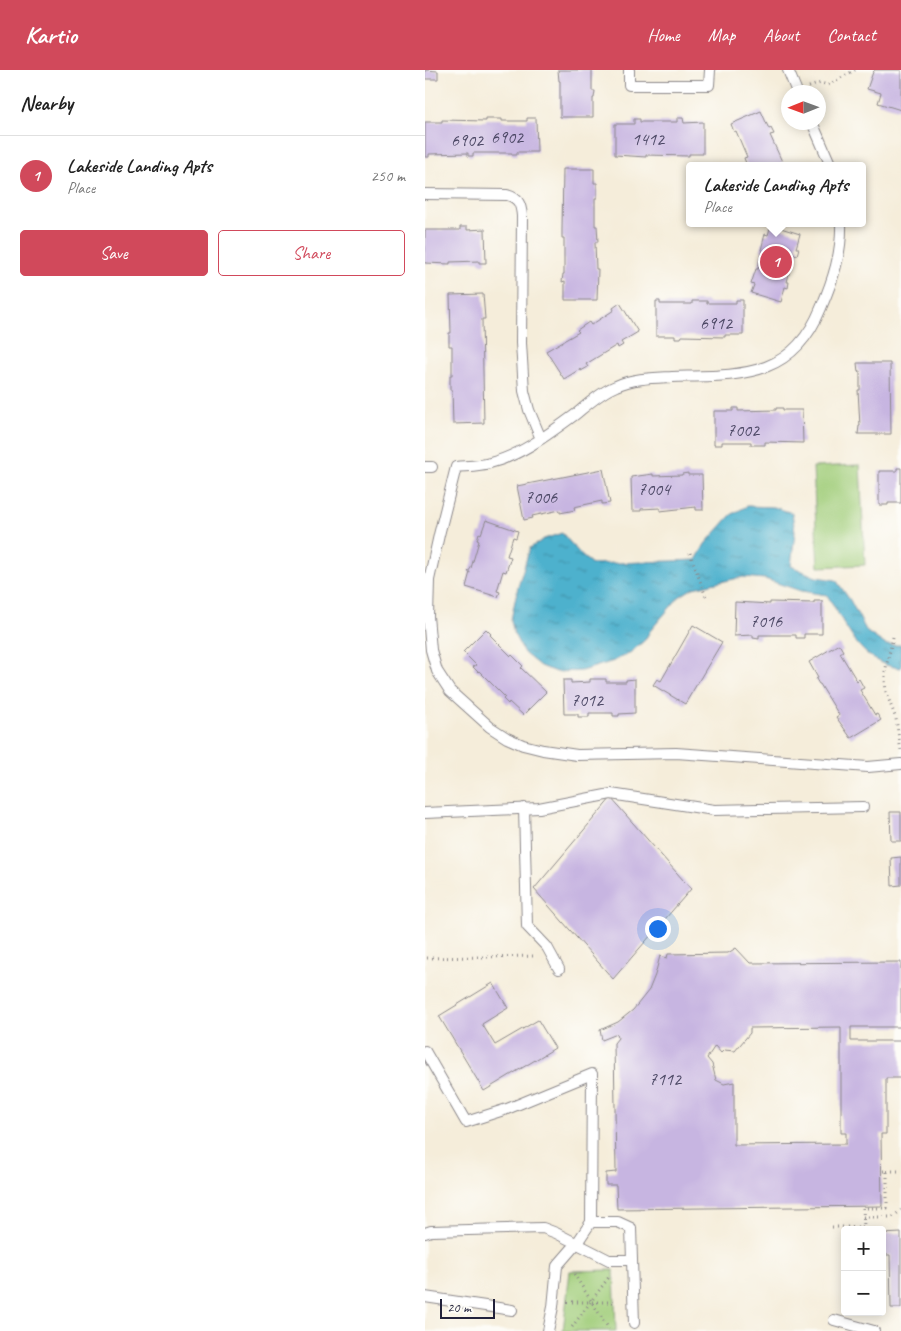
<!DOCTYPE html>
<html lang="en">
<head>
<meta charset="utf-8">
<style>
  :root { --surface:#fff; --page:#f2f2f2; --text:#222; --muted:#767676; --line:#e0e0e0; --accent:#d1495b }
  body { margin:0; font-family:Caveat,sans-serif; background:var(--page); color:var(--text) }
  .controls { position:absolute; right:15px; bottom:15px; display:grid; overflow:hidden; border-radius:5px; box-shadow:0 2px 12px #0003 }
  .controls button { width:45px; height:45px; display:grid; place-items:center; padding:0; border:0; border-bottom:1px solid var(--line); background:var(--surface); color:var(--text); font:25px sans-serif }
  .compass { position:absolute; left:356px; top:15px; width:45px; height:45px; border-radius:50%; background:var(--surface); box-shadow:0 2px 12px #0003; rotate:269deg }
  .scale { position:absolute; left:15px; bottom:12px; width:55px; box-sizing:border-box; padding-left:5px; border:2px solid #22223b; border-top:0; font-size:14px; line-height:18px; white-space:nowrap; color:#22223b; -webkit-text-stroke:4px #fdfcf7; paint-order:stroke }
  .you { position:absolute; left:232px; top:858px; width:18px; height:18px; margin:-12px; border:4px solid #fff; border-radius:50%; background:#1a73e8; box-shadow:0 0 0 8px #1a73e833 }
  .badge { display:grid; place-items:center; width:32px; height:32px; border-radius:50%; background:var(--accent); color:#fff; font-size:16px; font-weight:700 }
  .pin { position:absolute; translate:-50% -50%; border:2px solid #fff; box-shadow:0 1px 5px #0006 }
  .popup { position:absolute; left:261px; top:92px; width:180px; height:65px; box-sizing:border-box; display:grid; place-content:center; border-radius:5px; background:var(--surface); filter:drop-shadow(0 1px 4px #0005); font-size:16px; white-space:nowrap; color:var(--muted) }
  .popup b { font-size:19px; color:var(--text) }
  .popup::after { content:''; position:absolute; left:50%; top:100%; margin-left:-10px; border:10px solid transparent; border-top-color:var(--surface) }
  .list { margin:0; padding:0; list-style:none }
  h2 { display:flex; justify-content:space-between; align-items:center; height:65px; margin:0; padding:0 20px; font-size:21px }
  h2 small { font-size:16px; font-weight:400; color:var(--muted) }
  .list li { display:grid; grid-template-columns:32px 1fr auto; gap:15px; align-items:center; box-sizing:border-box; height:80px; padding:0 20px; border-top:1px solid var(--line) }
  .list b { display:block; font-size:19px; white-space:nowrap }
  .list p { margin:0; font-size:16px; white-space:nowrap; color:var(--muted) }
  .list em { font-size:16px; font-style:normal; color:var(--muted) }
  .actions { display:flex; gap:10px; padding:15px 20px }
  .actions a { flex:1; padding:11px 0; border:1px solid var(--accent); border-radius:5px; text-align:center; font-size:18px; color:var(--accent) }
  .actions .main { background:var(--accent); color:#fff }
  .map { position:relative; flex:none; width:476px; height:1261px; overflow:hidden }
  header { display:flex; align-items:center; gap:30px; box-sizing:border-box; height:70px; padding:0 25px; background:var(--accent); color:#fff }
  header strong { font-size:24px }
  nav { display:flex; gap:28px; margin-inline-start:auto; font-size:18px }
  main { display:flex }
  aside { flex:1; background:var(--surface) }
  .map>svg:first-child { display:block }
  .green { fill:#a2ce7b; stroke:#62785b }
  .water { fill:url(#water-ripples); stroke:#386a84 }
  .building { fill:#c7b5e1; fill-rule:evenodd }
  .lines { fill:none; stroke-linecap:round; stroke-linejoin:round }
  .lane-casing { stroke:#8c888a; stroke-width:12 }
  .path { stroke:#8c888a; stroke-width:3; stroke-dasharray:1 4; stroke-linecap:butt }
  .lane { stroke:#fff; stroke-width:10 }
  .labels { text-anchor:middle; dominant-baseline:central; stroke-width:4; stroke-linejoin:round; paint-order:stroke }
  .number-label { font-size:18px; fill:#4b4764 }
</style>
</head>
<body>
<header>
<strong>Kartio</strong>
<nav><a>Home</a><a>Map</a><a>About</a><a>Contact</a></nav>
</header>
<main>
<aside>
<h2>Nearby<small></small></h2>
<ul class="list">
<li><span class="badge">1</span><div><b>Lakeside Landing Apts</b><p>Place</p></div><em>250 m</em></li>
</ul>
<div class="actions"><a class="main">Save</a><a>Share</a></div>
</aside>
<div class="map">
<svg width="476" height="1261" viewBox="0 0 476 1261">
  <defs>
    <pattern id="water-ripples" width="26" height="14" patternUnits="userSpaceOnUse" patternTransform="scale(1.25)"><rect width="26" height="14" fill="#4eb1cd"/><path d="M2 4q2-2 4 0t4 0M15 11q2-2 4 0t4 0" fill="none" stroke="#4090a8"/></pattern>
  </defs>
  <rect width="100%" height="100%" fill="#fdfcf7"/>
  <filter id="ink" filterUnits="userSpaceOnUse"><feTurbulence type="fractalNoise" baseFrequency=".02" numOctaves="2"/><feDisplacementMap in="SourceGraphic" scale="10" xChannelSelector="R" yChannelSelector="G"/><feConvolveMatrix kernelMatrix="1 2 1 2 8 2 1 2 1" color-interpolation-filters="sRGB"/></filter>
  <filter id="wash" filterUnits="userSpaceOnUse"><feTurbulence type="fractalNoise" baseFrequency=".0096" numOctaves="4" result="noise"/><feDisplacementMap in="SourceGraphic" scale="20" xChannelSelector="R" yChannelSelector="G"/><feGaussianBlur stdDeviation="1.12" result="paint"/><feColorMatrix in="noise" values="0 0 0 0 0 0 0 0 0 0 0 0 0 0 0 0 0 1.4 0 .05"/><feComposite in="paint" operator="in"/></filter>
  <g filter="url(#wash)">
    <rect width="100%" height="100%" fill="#f5edda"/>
    <path class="green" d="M435,395L440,495L393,497L388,397Z
      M189,1200L191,1261H138L145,1201Z"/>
    <path class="water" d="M322,436L349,437L367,443L370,462L366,496L391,507L411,510L425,530L442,562L461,575H476V598C433,594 422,555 402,525L376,521L340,509L318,507L268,518L254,527L225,561L220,570L206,582L189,591L156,601L131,602L115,596L99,583L89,564L86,550L93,516L105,478L119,469L137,463L157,486L167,494L271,490L280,474L306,445Z"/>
    <g id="blocks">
      <path class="building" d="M0,0L13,1V9H0Z
        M133,0H167V21H170L169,28H168V47H135V11H134Z
        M450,0H476V40L453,33L456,23L442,19L448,2Z
        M336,41L344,59L346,58L349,64L345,65L359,96H322L319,88L322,87L311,61L309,62L306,54Z
        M102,48H111L112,82H92V85H87V83H48V86H43V83L4,84V87H0V52H17V50L61,51V49H77V51H102Z
        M252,48H258L259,53L278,52V84H264V86L221,85V87L190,85V54H209V49H215V52H252Z
        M138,99H169V113H172V128H170V156H172L173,172H170L171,199H173L172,230H140V211L137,212L138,204H139V168H137V160Z
        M346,155L375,164L371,178H374L372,185L369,184L362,212H364L363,218L360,217L356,232L326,223L329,215L326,214L331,199H333L338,181L336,180L340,164L343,165Z
        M35,157H42V160L60,159L61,193H54V191L25,192V194L0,193V160H35Z
        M58,224L60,249H57L59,353L28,354L27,320H25V305H27V276H24V263H26L25,225Z
        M311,230H318V265H300V267L257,266L256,268H250V266H231V231H235V234H267V231H282V233H311Z
        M195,233L213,262L196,272L198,275L193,278L192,275L161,294L163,297L156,301L155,299L139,309L121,281L154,262L152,260L164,252L166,255L189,240L188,238Z
        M432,293H465L466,364H433L434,356H435L433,320H435V301L433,302Z
        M308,338H313V341L351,340V338H358V340H377L378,373L340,372V375H326V372H297V375H289V341H308Z
        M472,398H476V433H463V435H454V401H472Z
        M178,399L185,433L177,434V431L149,437L150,440L135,443V440L107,446L108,448L99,450L92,416Z
        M263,403V405H277L278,440H271V437L235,441V438L216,439V441H207L206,407L228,404V406L257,405V404Z
        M61,450L93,461L91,468L88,467L82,486L86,487L81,502L78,501L72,521L75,522L73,527L41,517L45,502H43L46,498L54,471L52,470L54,463L56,464Z
        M389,531H397V564H379V568H371V565H334V569L328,568V565L309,566L310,532L345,534V532L389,533Z
        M268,555L297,572L260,634L228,615L232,609L236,611Z
        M61,559L66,564L65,565L86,586L87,585L98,596L96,598L121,622L98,645L84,632L83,634L78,629L80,627L54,601L53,602L48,597L51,595L38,582Z
        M414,574L418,581L415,583L432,611L434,609L439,618L435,620L450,645L452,644L456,650L426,668L411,647L414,645L395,614H394L391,609L393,608L384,592Z
        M165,609H181V612H201V610L210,609V643L194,644V646H188V643H164V647H153V644H139L138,610H146V613L165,612Z
        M186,728L266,819L188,909L109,819Z
        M465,742H476V771H466Z
        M476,787V815L467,816L466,788Z
        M311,878L325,893L476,892V957H426V971H476V1008H461V1064H456L457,1136L192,1139L191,1115H181V1103L191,1102L189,973L193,968L192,964L177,970L175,960L193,952L208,940L224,920L230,905L235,886L242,888L243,884L303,883ZM416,957V1063H421V1074L309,1075V1012L299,1014L291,1010L287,994L282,988L290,976L296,983L299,980L310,981L325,963V958Z
        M68,913L83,938L57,954L70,975L113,950L130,978L59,1021L14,946Z
        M476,1163V1238H466L465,1185H457V1164Z"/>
    </g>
  </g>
  <g filter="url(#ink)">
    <use href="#blocks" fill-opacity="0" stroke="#8c888a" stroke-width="1"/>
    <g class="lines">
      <g class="lane-casing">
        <path id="lane" d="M204,0V15H284L285,0
          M363,0L372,22
          M387,52L406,96
          M0,124L82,125C94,128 96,135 97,146L96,273L99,321L104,340L116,369
          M416,153C417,183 408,210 396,238C367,310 313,305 247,307C228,308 209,308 191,316C176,322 163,334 151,344C125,363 97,385 65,393C55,396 42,396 31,397L14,465L4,510L3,546L6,580L12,601L25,621L65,657L82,668L98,675L118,680L152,685L251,683L443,697L476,694
          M0,397H7
          M99,738L102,856L122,877L134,899
          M0,743L114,738L186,724L289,740L438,737
          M0,981L41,1052L82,1039L167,1004L166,1152L152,1173L132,1196L128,1237L123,1261
          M166,1152H193L206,1158L209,1253
          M0,1163L6,1161L118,1158L131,1163L184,1190H206
          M0,1227L87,1240
          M409,1250L449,1261"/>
      </g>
      <path class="path" d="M384,17L396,13L403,15L430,0
        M265,483L281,527
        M468,567L460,602V610L461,622L471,649L476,681
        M2,888L111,886
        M462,1101H476
        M438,1147H468L476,1140
        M407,1157H439L438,1138H462V1101H457
        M149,1204L184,1259
        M142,1232H189
        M147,1257L184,1207"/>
      <use href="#lane" class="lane"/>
    </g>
  </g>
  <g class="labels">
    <g class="number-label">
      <text x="82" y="67">6902</text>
      <text x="223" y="69">1412</text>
      <text x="42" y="70">6902</text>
      <text x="291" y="253">6912</text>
      <text x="318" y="360">7002</text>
      <text x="229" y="419">7004</text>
      <text x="116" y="427">7006</text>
      <text x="341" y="551">7016</text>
      <text x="162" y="630">7012</text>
      <text x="240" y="1009">7112</text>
    </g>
  </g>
</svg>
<div class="controls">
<button>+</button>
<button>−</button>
</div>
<svg class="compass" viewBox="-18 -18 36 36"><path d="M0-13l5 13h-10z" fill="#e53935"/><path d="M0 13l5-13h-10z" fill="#767676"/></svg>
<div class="scale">20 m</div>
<div class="you"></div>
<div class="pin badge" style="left:351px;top:192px">1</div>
<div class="popup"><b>Lakeside Landing Apts</b>Place</div>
</div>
</main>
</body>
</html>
